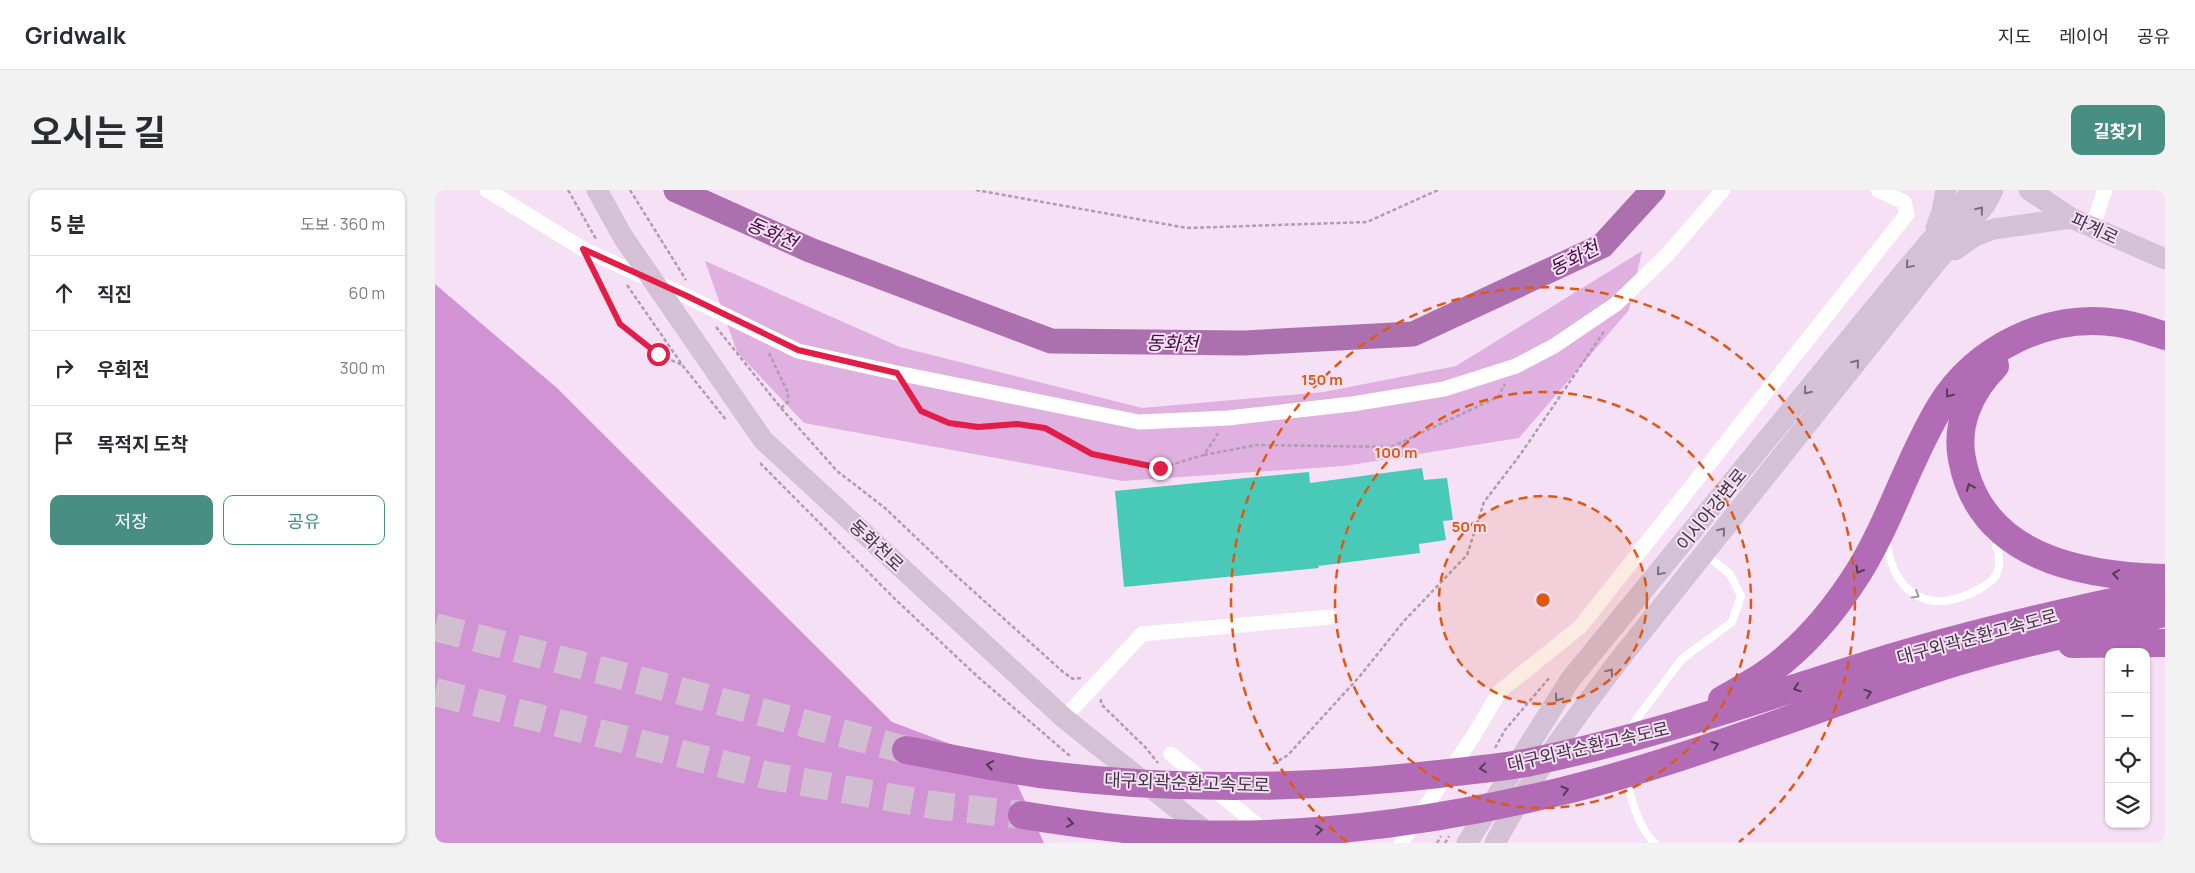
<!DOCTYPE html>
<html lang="ko">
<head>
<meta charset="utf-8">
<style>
  :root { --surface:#fff; --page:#f2f2f3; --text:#2b2b33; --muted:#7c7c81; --line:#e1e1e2; --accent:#498e83 }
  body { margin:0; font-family:Manrope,"Noto Sans KR",sans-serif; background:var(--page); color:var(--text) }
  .controls { position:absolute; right:15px; bottom:15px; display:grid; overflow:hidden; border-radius:10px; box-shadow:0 1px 4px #0004 }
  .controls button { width:45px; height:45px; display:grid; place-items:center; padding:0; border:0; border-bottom:1px solid var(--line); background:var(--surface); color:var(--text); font:25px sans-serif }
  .stop { position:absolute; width:15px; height:15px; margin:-11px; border:4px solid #e11d48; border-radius:50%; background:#fff }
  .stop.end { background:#e11d48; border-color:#fff; box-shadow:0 1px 5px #0008 }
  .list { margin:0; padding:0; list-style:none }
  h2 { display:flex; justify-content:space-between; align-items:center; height:65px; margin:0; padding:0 20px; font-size:21px }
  h2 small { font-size:16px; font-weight:400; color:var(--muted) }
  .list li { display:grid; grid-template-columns:32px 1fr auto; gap:15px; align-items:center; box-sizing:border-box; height:75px; padding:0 20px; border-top:1px solid var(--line) }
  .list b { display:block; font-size:19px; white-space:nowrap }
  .list em { font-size:16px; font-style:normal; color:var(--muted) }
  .actions { display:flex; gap:10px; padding:15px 20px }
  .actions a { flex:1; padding:11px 0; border:1px solid var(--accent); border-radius:10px; text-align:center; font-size:18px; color:var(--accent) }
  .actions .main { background:var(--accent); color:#fff }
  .icon { flex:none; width:28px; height:28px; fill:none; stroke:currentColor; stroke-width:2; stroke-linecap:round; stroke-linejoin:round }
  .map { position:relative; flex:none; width:1730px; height:653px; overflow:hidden; border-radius:10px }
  header { display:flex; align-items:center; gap:30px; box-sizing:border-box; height:70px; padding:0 25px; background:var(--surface); border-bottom:1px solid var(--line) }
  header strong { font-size:24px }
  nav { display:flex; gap:28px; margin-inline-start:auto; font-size:18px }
  .intro { display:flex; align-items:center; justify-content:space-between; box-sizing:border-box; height:120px; padding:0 30px }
  h1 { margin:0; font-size:35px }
  .button { padding:12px 22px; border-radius:10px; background:var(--accent); color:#fff; font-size:18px; font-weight:700 }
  main { display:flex; gap:30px; padding:0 30px }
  aside { flex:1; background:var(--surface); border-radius:10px; box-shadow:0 1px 4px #0004 }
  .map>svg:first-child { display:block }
  .green { fill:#dfb0e0 }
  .forest { fill:#d293d4 }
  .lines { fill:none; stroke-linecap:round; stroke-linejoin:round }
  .river { stroke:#ad70ae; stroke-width:25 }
  .building { fill:#49c9b8 }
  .motorway-tunnel { stroke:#d1bed1; stroke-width:28; stroke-dasharray:28 14; stroke-linecap:butt }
  .path { stroke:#ad9dad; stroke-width:2.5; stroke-dasharray:4 2.5; stroke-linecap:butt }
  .service { stroke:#fff; stroke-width:8 }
  .minor { stroke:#fff; stroke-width:15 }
  .secondary { stroke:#d4c1d5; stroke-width:21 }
  .motorway { stroke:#b26cb5; stroke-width:28 }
  .oneway { stroke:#7b6e7b }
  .oneway2 { stroke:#503e51 }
  .oneway3 { stroke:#9f9a9f }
  .route { stroke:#e11d48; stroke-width:6 }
  .ring { fill:none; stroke:#e0570f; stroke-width:2.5; stroke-dasharray:9 6 }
  .labels { text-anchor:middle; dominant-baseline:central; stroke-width:4; stroke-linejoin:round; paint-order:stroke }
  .street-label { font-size:18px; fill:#3f363f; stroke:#f6e0f6 }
  .water-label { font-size:19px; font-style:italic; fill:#450c48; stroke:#f6e0f6 }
  .centre { fill:#e0570f; stroke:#f6e0f6; stroke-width:2.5 }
  .ring-label { font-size:15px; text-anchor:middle; font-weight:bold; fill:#e0570f; stroke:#f6e0f6; stroke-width:4; stroke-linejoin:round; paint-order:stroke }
</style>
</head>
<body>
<header>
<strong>Gridwalk</strong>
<nav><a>지도</a><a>레이어</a><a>공유</a></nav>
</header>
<div class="intro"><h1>오시는 길</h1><a class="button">길찾기</a></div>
<main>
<aside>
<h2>5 분<small>도보 · 360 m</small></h2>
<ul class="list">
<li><svg class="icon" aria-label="ahead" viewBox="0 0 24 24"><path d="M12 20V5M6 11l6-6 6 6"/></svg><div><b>직진</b></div><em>60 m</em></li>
<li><svg class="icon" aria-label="right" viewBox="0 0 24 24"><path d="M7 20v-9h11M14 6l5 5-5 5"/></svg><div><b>우회전</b></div><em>300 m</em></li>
<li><svg class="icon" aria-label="arrive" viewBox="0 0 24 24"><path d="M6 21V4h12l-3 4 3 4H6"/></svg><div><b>목적지 도착</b></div></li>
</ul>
<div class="actions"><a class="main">저장</a><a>공유</a></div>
</aside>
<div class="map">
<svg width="1730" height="653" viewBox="0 0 1730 653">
  <rect width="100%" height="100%" fill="#f6e0f6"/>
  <path class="green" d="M1207,61L1194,120L1084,248L909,276L687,291L369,233L302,162L270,71L465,157L707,218L889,202L1021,176Z"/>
  <path class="forest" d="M0,94L122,198L457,532L574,576L609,653H0Z"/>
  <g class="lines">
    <path class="river" d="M241,0L375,60L616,151L809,153L978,144L1167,56L1218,0"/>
  </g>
  <path class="building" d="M987,278L989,290L1012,288L1018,330L1008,331L1011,350L984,354L985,363L883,376L884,378L689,397L680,301L874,282L875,293Z"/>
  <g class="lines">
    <path class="motorway-tunnel" d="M0,437L471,560
      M0,502L335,586L498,615L587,625"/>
    <path class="path" d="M133,0L161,49
      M195,0L251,90
      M541,0L752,38L932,32L1003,0
      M158,80L185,134L223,164L247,175
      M192,95L248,176L292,231
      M281,137L346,218L402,281L450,318L516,381L628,482L638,489L647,488
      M334,163L353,203V212L346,218
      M472,199L486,221L514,233L543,237L582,235L610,238L657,264L725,278L769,265L784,242
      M769,265L822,255L956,257L1063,207L1070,194
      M325,273L461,410L543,487L635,566
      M666,509V514L711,558L723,573
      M1060,558L1070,540L1115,487
      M838,574L853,565L925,486L969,431L1032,365L1049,312L1085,265L1170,140
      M1002,653L1006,646
      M1010,653L1014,646"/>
    <path class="service" d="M1452,348C1455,395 1485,424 1532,405C1541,401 1556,394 1561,385C1568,372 1562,356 1557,343
      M1196,541L1197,535L1247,469L1297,432L1306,406L1295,384L1271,365
      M1191,589C1197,609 1203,639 1220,653"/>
    <path class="minor" d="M52,0L148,59L251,106L363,161L462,183L704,232L793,228L917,214L1009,199L1081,176L1119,156L1181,114L1232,65L1288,0
      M1657,38L1670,0
      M629,528L707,444L895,427
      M736,564L832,643
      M966,653L1039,545L1065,501L1145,437L1472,24L1469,12L1443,0"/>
    <path class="secondary" d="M162,0L188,47L328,250L629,528L779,648
      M1594,0L1636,28L1730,69
      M1501,38L1507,21L1511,0
      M1520,60L1540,46L1559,39L1636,28
      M1032,653L1135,490L1465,87L1534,5L1541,0
      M1060,653C1095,588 1140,528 1185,469L1499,75L1550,15L1558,0"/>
    <path class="motorway" d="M1560,176C1536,200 1520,234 1527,269C1545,367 1645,386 1730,388
      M1637,454L1730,453
      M1287,510C1301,502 1315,494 1329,485C1367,459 1399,421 1423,383C1456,330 1473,270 1505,217C1541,158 1614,122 1683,133C1699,135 1715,141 1730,146
      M471,560C515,568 560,578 605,584C737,601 872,599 1004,584C1036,580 1069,578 1100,571C1215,547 1324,509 1435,474C1532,444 1631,421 1730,401
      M587,625C643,634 699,642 756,644C878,648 1002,631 1119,603C1253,571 1381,517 1512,475C1583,453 1657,438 1730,423"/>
  </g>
  <defs><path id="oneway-chevron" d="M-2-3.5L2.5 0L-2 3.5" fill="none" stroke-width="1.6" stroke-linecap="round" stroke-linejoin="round" transform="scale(1.25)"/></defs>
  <g class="oneway">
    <use href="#oneway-chevron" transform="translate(1545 20) rotate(-51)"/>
    <use href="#oneway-chevron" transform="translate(1474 75) rotate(130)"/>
    <use href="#oneway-chevron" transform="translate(1421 173) rotate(-51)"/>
    <use href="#oneway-chevron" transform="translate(1372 201) rotate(129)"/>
    <use href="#oneway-chevron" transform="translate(1287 341) rotate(-51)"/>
    <use href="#oneway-chevron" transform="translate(1225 382) rotate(130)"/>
    <use href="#oneway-chevron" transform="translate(1175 482) rotate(-53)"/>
    <use href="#oneway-chevron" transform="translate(1123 508) rotate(125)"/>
  </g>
  <g class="oneway2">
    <use href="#oneway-chevron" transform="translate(1514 204) rotate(127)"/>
    <use href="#oneway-chevron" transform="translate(1535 297) rotate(-113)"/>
    <use href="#oneway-chevron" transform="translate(1424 380) rotate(120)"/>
    <use href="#oneway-chevron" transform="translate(1681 384) rotate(-172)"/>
    <use href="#oneway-chevron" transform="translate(1362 498) rotate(162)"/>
    <use href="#oneway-chevron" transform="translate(1433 503) rotate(-19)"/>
    <use href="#oneway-chevron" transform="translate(1280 555) rotate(-19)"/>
    <use href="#oneway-chevron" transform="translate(555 575) rotate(-170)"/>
    <use href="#oneway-chevron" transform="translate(1048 578) rotate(173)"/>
    <use href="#oneway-chevron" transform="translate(1130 600) rotate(-16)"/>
    <use href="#oneway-chevron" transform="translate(635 633) rotate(8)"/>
    <use href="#oneway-chevron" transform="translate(884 640) rotate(-5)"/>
  </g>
  <use class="oneway3" href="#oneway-chevron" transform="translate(1481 405) rotate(31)"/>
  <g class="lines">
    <path class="route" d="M223,164L185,134L148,59L252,106L363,160L462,183L486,221L514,233L543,237L582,234L610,238L657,264L725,278"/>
  </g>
  <circle cx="1108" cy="410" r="104" fill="#e0570f" fill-opacity=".12"/>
  <g class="ring">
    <circle cx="1108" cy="410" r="104"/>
    <circle cx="1108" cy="410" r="208"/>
    <path d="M912 652A312 312 0 1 1 1304 652"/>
  </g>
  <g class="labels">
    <g class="street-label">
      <text transform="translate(1660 38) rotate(25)">파계로</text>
      <text transform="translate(1276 319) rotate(-51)">이시아강변로</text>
      <text transform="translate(442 355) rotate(43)">동화천로</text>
      <text transform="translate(1542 446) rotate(-15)">대구외곽순환고속도로</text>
      <text transform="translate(1153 556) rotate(-13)">대구외곽순환고속도로</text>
      <text transform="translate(752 592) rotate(2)">대구외곽순환고속도로</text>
    </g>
    <g class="water-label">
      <text transform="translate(337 43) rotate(24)">동화천</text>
      <text transform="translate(1139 68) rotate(-27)">동화천</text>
      <text transform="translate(737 153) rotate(1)">동화천</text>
    </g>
  </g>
  <circle cx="1108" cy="410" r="8" class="centre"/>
  <g class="ring-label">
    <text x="887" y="195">150 m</text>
    <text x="961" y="268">100 m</text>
    <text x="1034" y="342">50 m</text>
  </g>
</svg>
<div class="controls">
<button>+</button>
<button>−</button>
<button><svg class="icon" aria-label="locate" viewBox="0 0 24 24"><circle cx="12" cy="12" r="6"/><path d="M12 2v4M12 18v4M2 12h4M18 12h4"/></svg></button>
<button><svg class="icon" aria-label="layers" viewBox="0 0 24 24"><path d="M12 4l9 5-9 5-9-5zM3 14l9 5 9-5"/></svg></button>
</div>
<div class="stop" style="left:223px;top:164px"></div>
<div class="stop end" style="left:725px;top:278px"></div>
</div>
</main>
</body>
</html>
